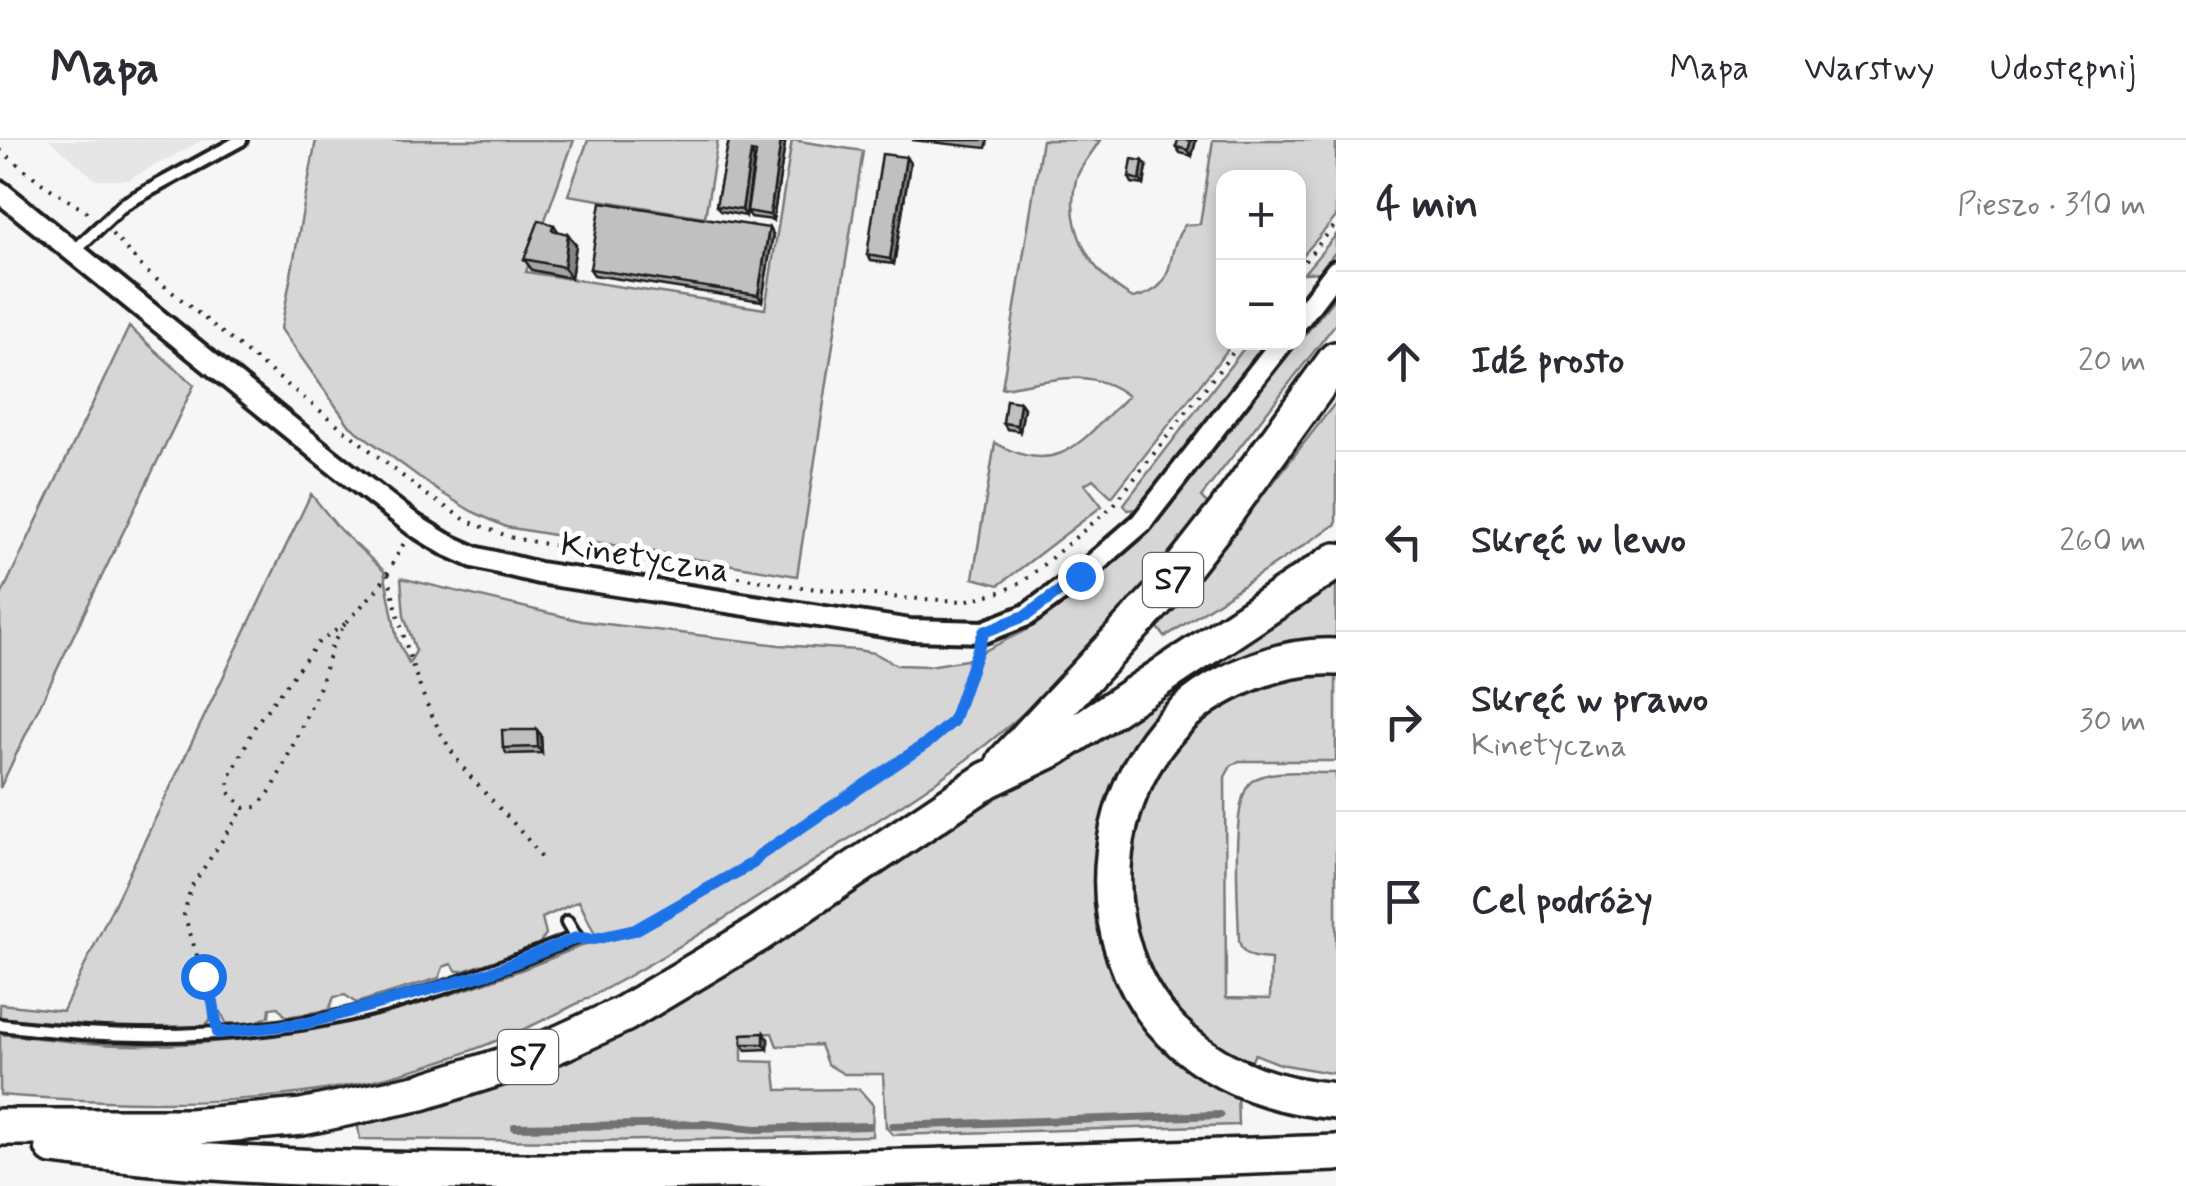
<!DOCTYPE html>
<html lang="pl">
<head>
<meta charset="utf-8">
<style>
  :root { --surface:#fff; --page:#f7f7f7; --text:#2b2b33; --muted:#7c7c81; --line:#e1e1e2 }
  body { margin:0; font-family:Mynerve,sans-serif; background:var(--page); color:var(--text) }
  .controls { position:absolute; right:30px; top:30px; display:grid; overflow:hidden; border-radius:20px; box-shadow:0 5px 15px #0003 }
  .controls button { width:90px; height:90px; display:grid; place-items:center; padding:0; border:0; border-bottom:2px solid var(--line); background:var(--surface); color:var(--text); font:50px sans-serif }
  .stop { position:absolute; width:30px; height:30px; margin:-22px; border:8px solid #1a73e8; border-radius:50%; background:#fff }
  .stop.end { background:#1a73e8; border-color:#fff; box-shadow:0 2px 10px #0008 }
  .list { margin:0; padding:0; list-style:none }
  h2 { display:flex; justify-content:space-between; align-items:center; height:130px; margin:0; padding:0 40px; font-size:42px }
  h2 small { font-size:32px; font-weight:400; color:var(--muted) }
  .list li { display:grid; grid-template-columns:65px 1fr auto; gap:30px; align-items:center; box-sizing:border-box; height:180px; padding:0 40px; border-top:2px solid var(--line) }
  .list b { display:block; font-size:38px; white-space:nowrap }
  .list p { margin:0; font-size:32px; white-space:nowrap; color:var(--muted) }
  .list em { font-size:32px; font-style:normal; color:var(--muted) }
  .icon { flex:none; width:55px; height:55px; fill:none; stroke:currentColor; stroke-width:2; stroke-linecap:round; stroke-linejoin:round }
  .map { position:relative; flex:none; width:1336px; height:1046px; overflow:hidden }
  header { display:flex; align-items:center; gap:60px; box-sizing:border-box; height:140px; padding:0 50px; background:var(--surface); border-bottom:2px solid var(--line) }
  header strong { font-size:48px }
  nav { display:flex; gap:55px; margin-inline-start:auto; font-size:35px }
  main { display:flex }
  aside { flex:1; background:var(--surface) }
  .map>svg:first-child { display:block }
  .built { fill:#e6e6e6 }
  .green { fill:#d6d6d6; stroke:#797979; stroke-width:2.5 }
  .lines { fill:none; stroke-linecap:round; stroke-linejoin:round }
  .stream { stroke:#727272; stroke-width:8 }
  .service-casing { stroke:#1c1c1c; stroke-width:18 }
  .minor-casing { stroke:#1c1c1c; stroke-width:28 }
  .motorway-casing { stroke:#1c1c1c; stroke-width:42 }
  .path { stroke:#1c1c1c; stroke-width:4; stroke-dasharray:2.5 8; stroke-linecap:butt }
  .service { stroke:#fff; stroke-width:10 }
  .minor { stroke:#fff; stroke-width:20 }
  .motorway { stroke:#fff; stroke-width:35 }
  .wall { fill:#a5a5a5; stroke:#1c1c1c; stroke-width:2.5 }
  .shaded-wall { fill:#868686; stroke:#1c1c1c; stroke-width:2.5 }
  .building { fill:#c0c0c0; stroke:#1c1c1c; stroke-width:2.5 }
  .route { stroke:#1a73e8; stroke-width:12 }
  .labels { text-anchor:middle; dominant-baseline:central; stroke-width:10; stroke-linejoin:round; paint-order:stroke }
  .shield { fill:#fff; stroke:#606060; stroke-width:2.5 }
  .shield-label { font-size:32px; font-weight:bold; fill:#1c1c1c }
  .street-label { font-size:35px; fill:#1c1c1c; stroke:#fff }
</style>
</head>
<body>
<header>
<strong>Mapa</strong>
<nav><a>Mapa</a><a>Warstwy</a><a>Udostępnij</a></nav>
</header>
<main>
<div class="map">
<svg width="1336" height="1046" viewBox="0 0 1336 1046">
  <rect width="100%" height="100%" fill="#f6f6f6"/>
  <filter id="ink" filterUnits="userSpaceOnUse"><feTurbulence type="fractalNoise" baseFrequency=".01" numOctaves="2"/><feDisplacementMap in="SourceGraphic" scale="20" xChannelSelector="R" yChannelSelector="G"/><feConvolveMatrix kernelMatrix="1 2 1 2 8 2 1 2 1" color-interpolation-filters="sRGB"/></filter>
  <g filter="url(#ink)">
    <path class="built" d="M50,0H203L128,40H96Z"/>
    <path class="green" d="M316,0H574L526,132L765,169L792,0L863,11L797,436L506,387L471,371L437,350L350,286L281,189Z
      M588,0H718L705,77L568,55Z
      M1042,0H1100C1093,12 1079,27 1076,40C1064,88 1091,135 1133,158C1183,147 1161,116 1185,85L1200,84L1213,0H1336V77L1299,120L1298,38H1224V202L1233,203L1112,357L1093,339L1085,344L1102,366L999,445L973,438L995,303C1061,339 1081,300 1128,256C1089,225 1047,242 1002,248Z
      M1336,95V111L1320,132L1304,133Z
      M1336,156V183L1201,357L1208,364C1140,470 1038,571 934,643C880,680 824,714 769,750C649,827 531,900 391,936C264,969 130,965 0,955V894C41,898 81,904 122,905C286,908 448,864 597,799L579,761L542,778L546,794L537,807L463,831H457L451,824L443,827L439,838L356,863L345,855L334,857L329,870L286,877L278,867L270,868L269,876C258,883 238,885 226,883L221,872L211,873V880L204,886L123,888L0,878V864L63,871L311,354L340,390L384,431L397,499L409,523L416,511L404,476L401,438L582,481L779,505L857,510L874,513L897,525L929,526L966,520L1028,489L1128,410L1166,368Z
      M129,187L194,245L0,648V458Z
      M1248,203H1267L1137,369L1128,370L1124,364Z
      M1336,262V384L1165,497L1154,482L1267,341L1272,344Z
      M1336,432V503L1168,570L1101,770L1237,952L1238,985L893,995L886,987L883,934H844L827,924L820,905L777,906L772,893L742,894V921L774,922L777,950L859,949L873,965L872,996L588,1001L360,999L357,982L722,833Z
      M1336,535V621H1239L1231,626L1225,637L1226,858L1270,859L1271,819C1255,818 1243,817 1239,801C1239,770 1229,658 1252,641C1271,627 1313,634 1336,633V934L1280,924L1255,914L1250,924C1216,907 1185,884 1163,852C1089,747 1144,582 1268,545C1290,538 1313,537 1336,535Z"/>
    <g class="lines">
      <path class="stream" d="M893,986L1220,975
        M515,987L705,984L756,989L869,986"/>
      <g class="service-casing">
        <path id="service" d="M74,111L124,64L241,0
          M0,885C102,898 204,900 306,883C398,868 489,833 576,797L567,782"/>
      </g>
      <g class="minor-casing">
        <path id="minor" d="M0,52L330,320L414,385L445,404L474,417L539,433L910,490L984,492L1027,475L1080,436L1141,383L1282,202
          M1298,181L1336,131"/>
      </g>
      <g class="motorway-casing">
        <path id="motorway" d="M1336,517C1298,515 1259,527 1226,544C1097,610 1072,805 1183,902C1227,940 1278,956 1336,961
          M1005,622L1161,455L1226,372L1336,220
          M0,987H190L302,977L421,952L519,921L561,903L624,874L758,794L987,640L1054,608L1336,421
          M53,1006C225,1029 400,1032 573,1032C828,1032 1082,1022 1336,1013"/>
      </g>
      <path class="path" d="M0,10L43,44L90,74
        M112,94L146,131L246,212L424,353L467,381L513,398L605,415L800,447L902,458L964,461L1004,451L1025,440L1113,366L1241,202
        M1298,129L1336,84
        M388,434C405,504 422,578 469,635C493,663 520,687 541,717
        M345,484L318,503L256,584L229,639V652L244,668L257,667L273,648L319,549L332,505L345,484L380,446L404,403
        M592,799L645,787L719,745L930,601L953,581L976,515
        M216,876L184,774L191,747L244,668"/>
      <use href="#service" class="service"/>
      <use href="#minor" class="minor"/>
      <use href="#motorway" class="motorway"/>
    </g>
    <path class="wall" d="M729,0L785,4L773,80L751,77L747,71L755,18L746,76L720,71L716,66Z
      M912,0H988L986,8Z
      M1196,0L1192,16L1180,13L1176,7Z
      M1143,21L1147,26L1144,45L1132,43L1129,37Z
      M910,23L894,124L871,121L867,115Z
      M554,85L558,91L576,105L571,138L532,130L524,119Z
      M769,88L773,94L762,161L594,135L590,129Z
      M1020,262L1024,268L1020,291L1007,289L1003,283Z
      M537,590L541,595L542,613L507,614L503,608Z
      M768,899V909L746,910L742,904Z"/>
    <path class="shaded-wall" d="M781,0L785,4L773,80L770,75Z
      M1191,0H1196L1192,16L1188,10Z
      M751,12L754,18L746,76L742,70Z
      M906,17L910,23L894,124L890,119Z
      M1143,21L1147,26L1144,45L1140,40Z
      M769,88L773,94L762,161L758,155Z
      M568,94L576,105L571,138L564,127Z
      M1020,262L1024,268L1020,291L1017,285Z
      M537,590L541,595L542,613L538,607Z
      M764,893L768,899V909L764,904Z"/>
    <path class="building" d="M729,0H781L770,75L747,71L756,13L751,12L742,70L716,66Z
      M1178,0H1191L1188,10L1176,7Z
      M882,14L906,17L890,119L867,115Z
      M1132,19L1143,21L1140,40L1129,37Z
      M601,62L769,88L758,155L590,129Z
      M539,80L554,85L552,90L568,94L564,127L524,119Z
      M1006,260L1020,262L1017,285L1003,283Z
      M502,590H537L538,607L503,608Z
      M764,893V904H742V894Z"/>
  </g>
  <g class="lines" filter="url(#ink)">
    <path class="route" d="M203,836L213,862L218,893L308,883L489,833L576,798L594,799L635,790L753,723L760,715L930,601L953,581L984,492L1027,475L1080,436"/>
  </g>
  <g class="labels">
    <g class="shield">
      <rect x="1143" y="413" width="60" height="54" rx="8"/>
      <rect x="498" y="890" width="60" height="54" rx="8"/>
    </g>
    <g class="shield-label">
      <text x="1173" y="440">S7</text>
      <text x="528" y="917">S7</text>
    </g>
    <g class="street-label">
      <text transform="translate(645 418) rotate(9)">Kinetyczna</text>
    </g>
  </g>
</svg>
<div class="controls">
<button>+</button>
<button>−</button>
</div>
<div class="stop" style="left:203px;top:836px"></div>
<div class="stop end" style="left:1080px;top:436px"></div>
</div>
<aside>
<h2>4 min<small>Pieszo · 310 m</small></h2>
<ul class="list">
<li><svg class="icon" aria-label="ahead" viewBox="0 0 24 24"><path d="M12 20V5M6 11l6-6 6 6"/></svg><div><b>Idź prosto</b></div><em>20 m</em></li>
<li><svg class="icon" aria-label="left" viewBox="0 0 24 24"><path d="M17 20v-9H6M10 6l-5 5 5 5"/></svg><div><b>Skręć w lewo</b></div><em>260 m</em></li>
<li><svg class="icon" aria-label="right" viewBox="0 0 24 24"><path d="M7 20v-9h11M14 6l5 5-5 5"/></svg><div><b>Skręć w prawo</b><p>Kinetyczna</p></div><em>30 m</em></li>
<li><svg class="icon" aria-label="arrive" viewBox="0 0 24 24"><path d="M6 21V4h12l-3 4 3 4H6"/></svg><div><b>Cel podróży</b></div></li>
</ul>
</aside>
</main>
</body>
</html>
